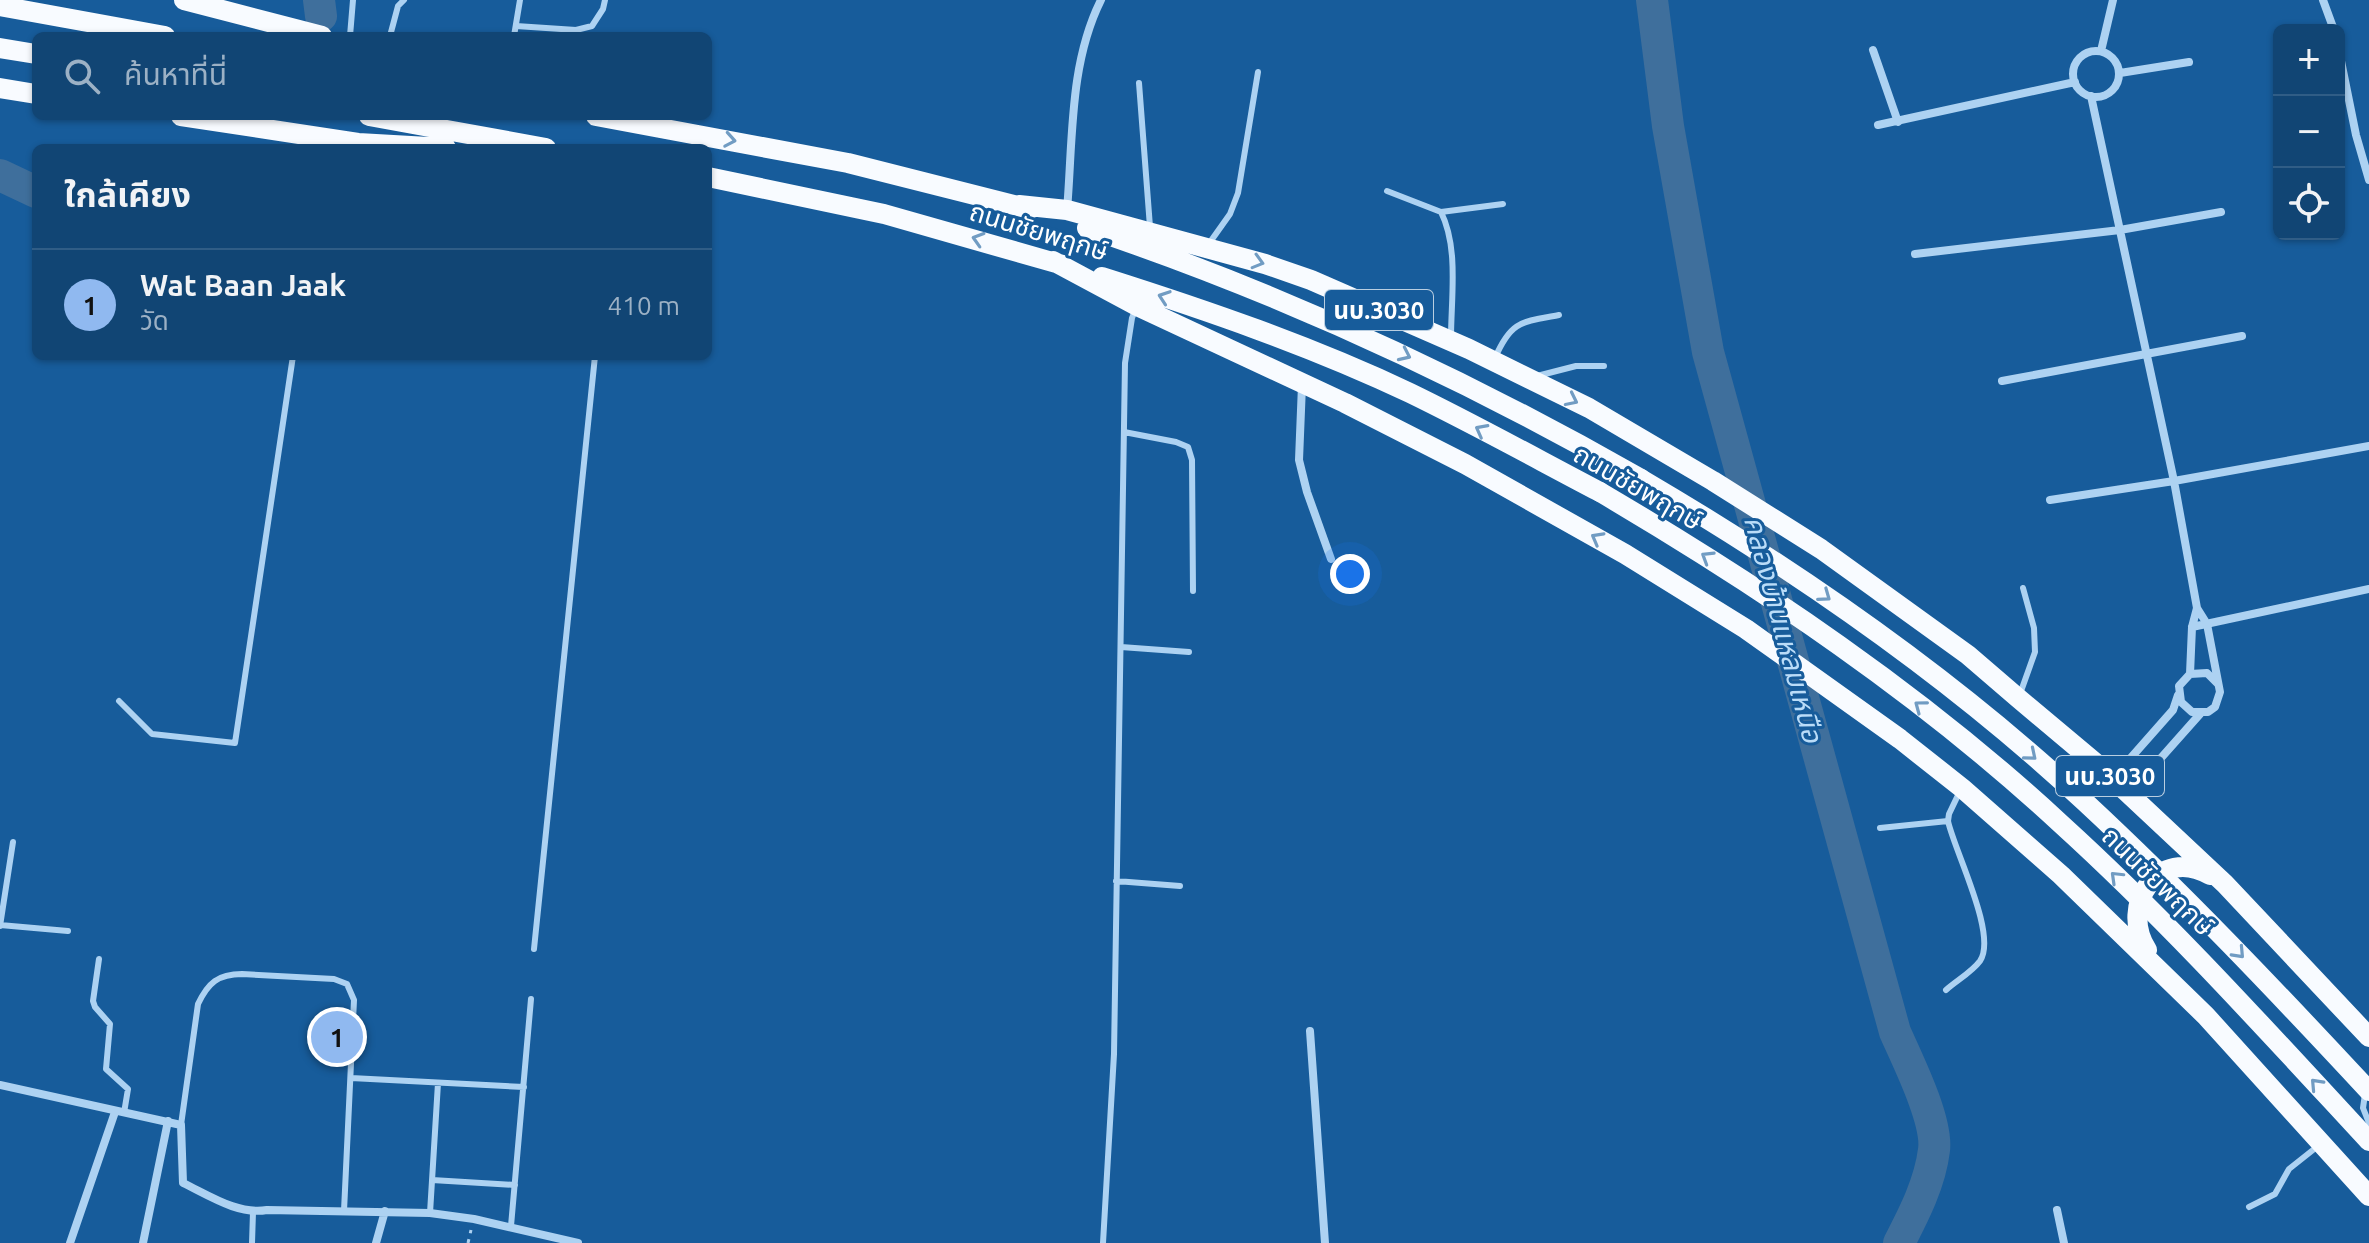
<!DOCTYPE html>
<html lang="th">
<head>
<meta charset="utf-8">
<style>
  :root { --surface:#114574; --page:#1e4f7c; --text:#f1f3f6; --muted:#9cb1c5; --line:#305d86; --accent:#90b9f0 }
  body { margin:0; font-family:Ubuntu,"Noto Sans Thai",sans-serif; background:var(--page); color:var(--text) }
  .controls { position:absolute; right:24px; top:24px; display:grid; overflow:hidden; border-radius:12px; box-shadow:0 2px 6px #0004 }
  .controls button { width:72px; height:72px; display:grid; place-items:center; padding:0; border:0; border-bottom:2px solid var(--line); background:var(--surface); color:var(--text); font:40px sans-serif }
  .you { position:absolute; left:1350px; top:574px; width:28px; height:28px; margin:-20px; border:6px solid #fff; border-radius:50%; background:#1a73e8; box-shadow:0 0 0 12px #1a73e833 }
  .badge { display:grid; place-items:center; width:52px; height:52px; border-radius:50%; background:var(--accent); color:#111; font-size:26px; font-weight:700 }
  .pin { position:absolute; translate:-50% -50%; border:4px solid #fff; box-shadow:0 2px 8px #0006 }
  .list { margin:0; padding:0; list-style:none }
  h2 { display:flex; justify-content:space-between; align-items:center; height:104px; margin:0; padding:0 32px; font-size:34px }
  h2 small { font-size:26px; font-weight:400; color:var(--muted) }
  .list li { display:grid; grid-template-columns:52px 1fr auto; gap:24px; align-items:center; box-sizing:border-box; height:112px; padding:0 32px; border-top:2px solid var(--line) }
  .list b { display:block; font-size:30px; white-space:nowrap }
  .list p { margin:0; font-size:26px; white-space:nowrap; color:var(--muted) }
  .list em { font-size:26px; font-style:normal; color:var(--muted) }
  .icon { flex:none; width:44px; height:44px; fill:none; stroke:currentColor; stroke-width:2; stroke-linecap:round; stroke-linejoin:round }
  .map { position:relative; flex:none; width:2369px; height:1243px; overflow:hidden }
  .search { position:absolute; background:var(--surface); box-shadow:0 2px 6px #0004; left:32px; top:32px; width:680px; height:88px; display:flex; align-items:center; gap:20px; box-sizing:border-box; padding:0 28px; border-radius:12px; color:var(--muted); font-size:30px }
  .panel { position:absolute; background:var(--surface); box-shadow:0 2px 6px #0004; left:32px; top:144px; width:680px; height:216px; border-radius:12px }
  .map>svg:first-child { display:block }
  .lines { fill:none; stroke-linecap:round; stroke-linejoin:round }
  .river { stroke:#3f6f9c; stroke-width:32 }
  .path { stroke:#add2f2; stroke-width:3; stroke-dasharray:4 6; stroke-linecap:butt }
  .lane { stroke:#add2f2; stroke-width:6 }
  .street { stroke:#add2f2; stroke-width:8 }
  .primary { stroke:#f8fbff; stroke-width:20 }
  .primary-bridge { stroke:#f8fbff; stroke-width:20 }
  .oneway { stroke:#719cc3 }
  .labels { text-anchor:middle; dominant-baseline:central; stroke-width:6; stroke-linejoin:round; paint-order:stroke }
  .shield { fill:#175c9b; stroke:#b9cee1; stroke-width:2 }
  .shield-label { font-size:24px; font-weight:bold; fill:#fff }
  .street-label { font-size:26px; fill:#fff; stroke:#175c9b }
  .water-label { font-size:28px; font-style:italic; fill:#badcf8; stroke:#175c9b }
</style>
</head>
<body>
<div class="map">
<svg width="2369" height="1243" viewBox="0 0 2369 1243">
  <rect width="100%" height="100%" fill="#175c9b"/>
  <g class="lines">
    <path class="river" d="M319,0L321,16
      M1652,0L1668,126L1708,352L1895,1032C1907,1059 1938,1121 1934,1150C1930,1183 1914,1214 1899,1243
      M0,175L36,192"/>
    <path class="path" d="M468,1243L471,1230"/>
    <path class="lane" d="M516,26L576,30L592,26L603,9L605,0
      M350,36L353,0
      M390,36L398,6L404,0
      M514,36L520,0
      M1139,83L1150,227
      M1387,191L1441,212C1459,248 1451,298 1451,338
      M1441,212L1503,204
      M1208,245L1230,214L1238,193L1258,72
      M1495,358C1511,321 1521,322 1559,315
      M1537,376L1576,366H1604
      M1124,432L1176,442L1188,447L1192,460L1193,591
      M1121,647L1189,652
      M2020,694L2035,652L2034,628L2023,588
      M119,701L152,734L235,743L293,356
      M1880,828L1948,821
      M1116,881L1180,886
      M0,925L68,931
      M0,926L13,842
      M534,949L595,356
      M99,959L93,1001L95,1007L110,1024L106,1069L128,1089L124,1113
      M1946,990C1956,981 1972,972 1980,961C1998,935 1954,850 1948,821L1949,814L1960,791
      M351,1078L524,1087
      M2365,1094L2363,1108L2369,1123
      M181,1125L198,1004C208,983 218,974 242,974L334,979L347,984L354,1000L344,1211
      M432,1180L515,1185
      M2249,1207L2275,1194L2289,1169L2318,1146
      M430,1213L438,1083
      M511,1226L531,999
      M252,1243L253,1212
      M1103,1243L1114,1054L1125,363L1132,318L1136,308"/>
    <path class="street" d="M2323,0L2334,30
      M1873,50L1898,122
      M2101,51L2113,0
      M2339,51L2356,135L2369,180
      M2073 74a23 23 0 1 1 46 0a23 23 0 1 1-46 0Z
      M2120,73L2189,62
      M2091,96L2174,481L2197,608L2207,624L2220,692L2215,707L2208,712H2192L2181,702L2179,686L2190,674L2207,673L2218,684
      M1878,125L2075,82
      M1067,210C1073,140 1069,64 1101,0
      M1915,254L2120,230L2221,212
      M2002,381L2242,336
      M1302,385L1299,460L1307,492L1331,559
      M2050,500L2174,481L2369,446
      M2192,627L2369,589
      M2190,674L2192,627L2197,608
      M2113,778L2173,710L2178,695
      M2129,794L2200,714
      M1310,1031L1325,1243
      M0,1085L181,1125L183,1183C210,1196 238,1215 267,1210L430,1213L474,1219L578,1243
      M2057,1210L2064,1243
      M70,1243L115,1112
      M143,1243L168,1121
      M376,1243L385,1211"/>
    <path class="primary" d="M184,0L322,36
      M0,6L165,36
      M0,48L36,54
      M0,88L36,94
      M181,116L358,143L446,148
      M369,116L546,148
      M596,116L848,163L1030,209
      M708,177L884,214L1063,265
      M1019,205L1067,210L1265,264L1311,280L1469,349L1589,408L1713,481L1821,549L1968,655L2018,698L2099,766L2225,884L2369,1037
      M1087,228C1281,293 1464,378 1641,479
      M1053,261L1137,306L1345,403L1465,464L1625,554L1746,629L1900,739L1962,788L2061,875L2206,1016L2369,1196
      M1102,277C1206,310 1311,346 1410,393C1474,424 1537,459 1600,492
      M2147,950C2118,905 2159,845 2210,875"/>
    <path class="primary-bridge" d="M1641,479C1796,570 1953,679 2085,802C2184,894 2277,992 2369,1091
      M1600,492C1763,588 1922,695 2061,824C2170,923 2269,1033 2369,1141"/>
  </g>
  <defs><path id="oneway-chevron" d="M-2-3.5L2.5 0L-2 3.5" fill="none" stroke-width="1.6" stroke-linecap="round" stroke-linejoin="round" transform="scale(2)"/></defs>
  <g class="oneway">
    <use href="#oneway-chevron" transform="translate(730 140) rotate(10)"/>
    <use href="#oneway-chevron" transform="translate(978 239) rotate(-163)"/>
    <use href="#oneway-chevron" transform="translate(1258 262) rotate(16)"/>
    <use href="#oneway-chevron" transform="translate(1164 297) rotate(-161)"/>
    <use href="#oneway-chevron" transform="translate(1405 355) rotate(25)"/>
    <use href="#oneway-chevron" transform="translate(1572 400) rotate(26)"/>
    <use href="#oneway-chevron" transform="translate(1481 430) rotate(-152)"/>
    <use href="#oneway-chevron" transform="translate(1597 538) rotate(-151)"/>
    <use href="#oneway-chevron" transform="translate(1707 557) rotate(-148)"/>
    <use href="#oneway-chevron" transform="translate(1825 596) rotate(36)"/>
    <use href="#oneway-chevron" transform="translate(1920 706) rotate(-143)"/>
    <use href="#oneway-chevron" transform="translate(2031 755) rotate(40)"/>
    <use href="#oneway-chevron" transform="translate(2116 877) rotate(-136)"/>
    <use href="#oneway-chevron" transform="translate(2239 953) rotate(47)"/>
    <use href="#oneway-chevron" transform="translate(2316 1084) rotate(-133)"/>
  </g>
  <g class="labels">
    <g class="shield">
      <rect x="1325" y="290" width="108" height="40" rx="6"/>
      <rect x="2056" y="756" width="108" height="40" rx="6"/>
    </g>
    <g class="shield-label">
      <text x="1379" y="310">นบ.3030</text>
      <text x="2110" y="776">นบ.3030</text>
    </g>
    <g class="street-label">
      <text transform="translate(1039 231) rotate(17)">ถนนชัยพฤกษ์</text>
      <text transform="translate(1638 487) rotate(30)">ถนนชัยพฤกษ์</text>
      <text transform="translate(2158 881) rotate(44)">ถนนชัยพฤกษ์</text>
    </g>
    <g class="water-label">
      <text transform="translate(1784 629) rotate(75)">คลองบ้านแหลมเหนือ</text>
    </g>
  </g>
</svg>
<div class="controls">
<button>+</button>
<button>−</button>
<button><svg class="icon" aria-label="locate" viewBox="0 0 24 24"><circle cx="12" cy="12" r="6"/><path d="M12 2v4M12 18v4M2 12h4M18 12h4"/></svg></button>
</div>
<div class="you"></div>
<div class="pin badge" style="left:337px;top:1037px">1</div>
<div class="search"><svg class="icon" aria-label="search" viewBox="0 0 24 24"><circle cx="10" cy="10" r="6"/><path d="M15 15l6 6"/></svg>ค้นหาที่นี่</div>
<section class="panel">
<h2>ใกล้เคียง<small></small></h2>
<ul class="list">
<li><span class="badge">1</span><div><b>Wat Baan Jaak</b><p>วัด</p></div><em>410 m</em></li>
</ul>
</section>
</div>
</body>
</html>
